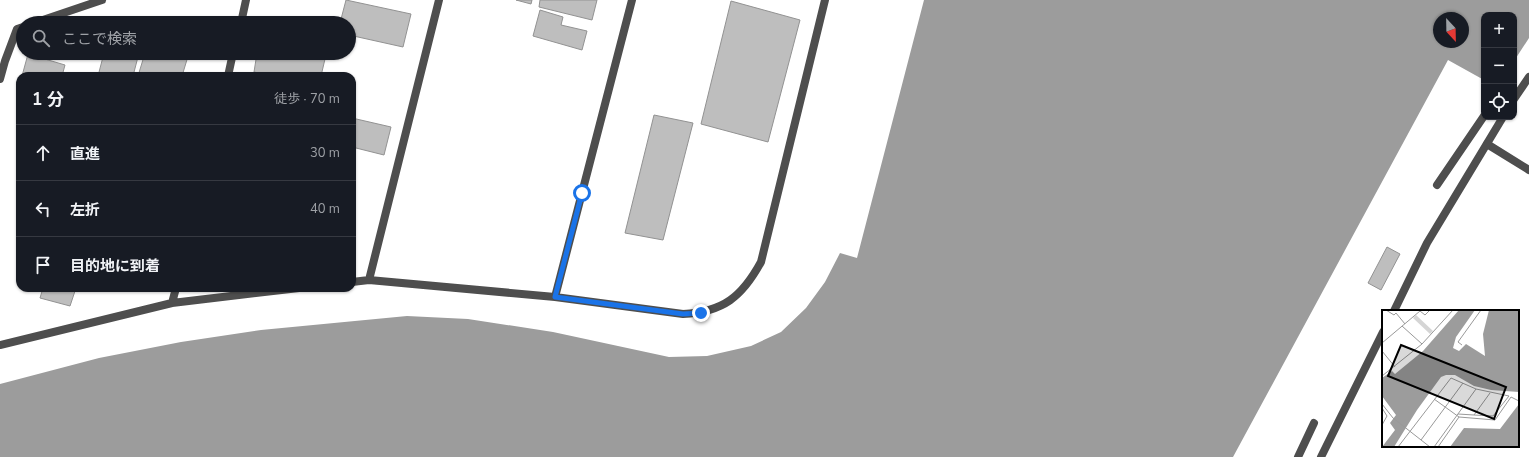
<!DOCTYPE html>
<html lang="ja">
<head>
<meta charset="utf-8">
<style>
  :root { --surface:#171b24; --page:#20242c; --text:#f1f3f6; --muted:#9ea1a6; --line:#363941 }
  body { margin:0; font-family:"Nunito Sans","Noto Sans JP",sans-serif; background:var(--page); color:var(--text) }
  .controls { position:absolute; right:12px; top:12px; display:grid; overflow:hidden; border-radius:8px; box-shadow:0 1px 3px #0004 }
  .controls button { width:36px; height:36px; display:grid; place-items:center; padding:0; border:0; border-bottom:1px solid var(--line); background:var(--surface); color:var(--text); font:20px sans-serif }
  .compass { position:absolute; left:1433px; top:12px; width:36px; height:36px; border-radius:50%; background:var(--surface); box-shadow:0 1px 3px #0004; rotate:158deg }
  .stop { position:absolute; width:12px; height:12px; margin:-9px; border:3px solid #1a73e8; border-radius:50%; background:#fff }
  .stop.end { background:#1a73e8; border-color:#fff; box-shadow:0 1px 4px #0008 }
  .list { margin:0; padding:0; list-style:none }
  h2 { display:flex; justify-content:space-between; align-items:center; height:52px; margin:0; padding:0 16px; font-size:17px }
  h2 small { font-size:13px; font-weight:400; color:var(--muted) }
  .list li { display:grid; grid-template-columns:26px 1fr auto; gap:12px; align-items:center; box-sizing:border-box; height:56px; padding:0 16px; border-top:1px solid var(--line) }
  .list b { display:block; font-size:15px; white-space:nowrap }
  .list em { font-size:13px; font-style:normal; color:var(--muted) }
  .icon { flex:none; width:22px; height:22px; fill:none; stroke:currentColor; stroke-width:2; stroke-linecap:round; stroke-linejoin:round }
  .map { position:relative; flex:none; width:1529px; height:457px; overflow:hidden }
  .search { position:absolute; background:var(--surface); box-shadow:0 1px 3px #0004; left:16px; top:16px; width:340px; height:44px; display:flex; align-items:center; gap:10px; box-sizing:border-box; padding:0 14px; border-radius:22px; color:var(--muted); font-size:15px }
  .panel { position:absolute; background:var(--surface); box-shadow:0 1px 3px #0004; left:16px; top:72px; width:340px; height:220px; border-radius:12px }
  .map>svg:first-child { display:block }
  .water { fill:#9c9c9c; fill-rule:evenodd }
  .building { fill:#bebebe; stroke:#929292 }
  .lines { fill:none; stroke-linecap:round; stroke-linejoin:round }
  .service { stroke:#4e4e4e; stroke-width:8 }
  .minor { stroke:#4e4e4e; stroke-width:8 }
  .route { stroke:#1a73e8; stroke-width:5 }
  .inset-road { fill:none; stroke:#999; stroke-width:1 }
  .view { fill:#000; fill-opacity:0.15; stroke:#000; stroke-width:2 }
  .inset-edge { fill:none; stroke:#000; stroke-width:2 }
</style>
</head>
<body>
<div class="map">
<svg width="1529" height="457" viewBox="0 0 1529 457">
  <rect width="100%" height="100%" fill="#fff"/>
  <path class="water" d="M924,0H1529V38L1514,61V15H1484V80L1448,60L1233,457H0V384L99,358L181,342L261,330L407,316L468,319L553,332L669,357L707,356L751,346L781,332L806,308L825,282L840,253L857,258ZM1439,18H1463V42H1439Z"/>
  <path class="building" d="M346,0L411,14L403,47L349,35V23H340Z
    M516,0H532L531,4Z
    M540,0H597L592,20L539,7Z
    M731,1L800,20L768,142L701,124Z
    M540,10L563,17L561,25L587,31L582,50L533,36Z
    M104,53H139L133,76H98Z
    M145,53H189L182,76H138Z
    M257,53H301L325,59L321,76H273L254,72Z
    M28,54L65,65L62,76H22Z
    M654,115L693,123L663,240L625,233Z
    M352,118L391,127L384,155L352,147Z
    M1387,247L1400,254L1381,290L1368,283Z
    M43,288H76L70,306L40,298Z"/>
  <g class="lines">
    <path class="service" d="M1487,144L1529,170"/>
    <path class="minor" d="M34,23L102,0
      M241,23L246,0
      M228,76L233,53
      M0,79L5,61L17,29L23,27
      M1514,99L1529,77
      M1437,185L1484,116
      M369,280L439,0
      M352,282L369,280L555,297L683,314C723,312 742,297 761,262L825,0
      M555,297L632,0
      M172,303L176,288
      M1394,311L1427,243L1503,117
      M0,345L172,303L299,288
      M1298,457L1314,423
      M1321,457L1383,332"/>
  </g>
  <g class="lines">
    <path class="route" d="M582,193L555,297L683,314L701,313"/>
  </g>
  <g transform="translate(1382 310)">
    <rect width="137" height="137" fill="#fff"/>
    <path d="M34,5L51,21L48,24L31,8Z" fill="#d5d5d5"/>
    <path d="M77,0H93L74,27L71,38L77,41L84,34L103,46L101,24L107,0H137V82L109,80L92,76L73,65H64L59,67L35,100L12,137H0L13,120L8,113L14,105L0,86V68L10,61L13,64L41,41ZM137,94V137H68L82,118L118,119Z" fill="#9c9c9c"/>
    <path class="inset-road" d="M4,0L12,5L14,3L23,14M20,16L40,34M0,33L38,1L43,5L48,0M80,35L76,32L99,0M0,41L13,57M0,66L40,34L71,0M52,89L77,107L113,110L129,87L137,91M0,94L11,108L48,137M0,98L5,106L0,115M76,104L92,105L108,83M39,130L81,73M16,137L69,68L94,79L127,86L111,106L92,105M52,137L94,79M56,137L77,107"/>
    <path class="view" d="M19,35L124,77L112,109L6,66Z"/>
    <rect width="137" height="137" class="inset-edge"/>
  </g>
</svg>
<div class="controls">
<button>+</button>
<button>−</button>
<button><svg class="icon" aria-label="locate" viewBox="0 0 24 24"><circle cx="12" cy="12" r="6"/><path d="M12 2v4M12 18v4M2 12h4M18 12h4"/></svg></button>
</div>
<svg class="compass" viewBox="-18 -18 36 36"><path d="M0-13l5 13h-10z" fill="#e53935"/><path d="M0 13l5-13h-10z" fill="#9ea1a6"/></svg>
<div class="stop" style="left:582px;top:193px"></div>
<div class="stop end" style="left:701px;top:313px"></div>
<div class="search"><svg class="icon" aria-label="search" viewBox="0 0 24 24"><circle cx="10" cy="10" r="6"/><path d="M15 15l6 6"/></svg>ここで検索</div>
<section class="panel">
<h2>1 分<small>徒歩 · 70 m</small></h2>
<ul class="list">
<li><svg class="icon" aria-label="ahead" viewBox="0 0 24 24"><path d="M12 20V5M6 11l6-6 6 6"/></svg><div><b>直進</b></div><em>30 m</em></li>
<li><svg class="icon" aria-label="left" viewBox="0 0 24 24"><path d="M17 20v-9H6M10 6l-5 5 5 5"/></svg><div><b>左折</b></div><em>40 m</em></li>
<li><svg class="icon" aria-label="arrive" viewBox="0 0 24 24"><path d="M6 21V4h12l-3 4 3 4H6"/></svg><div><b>目的地に到着</b></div></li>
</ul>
</section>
</div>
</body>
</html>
